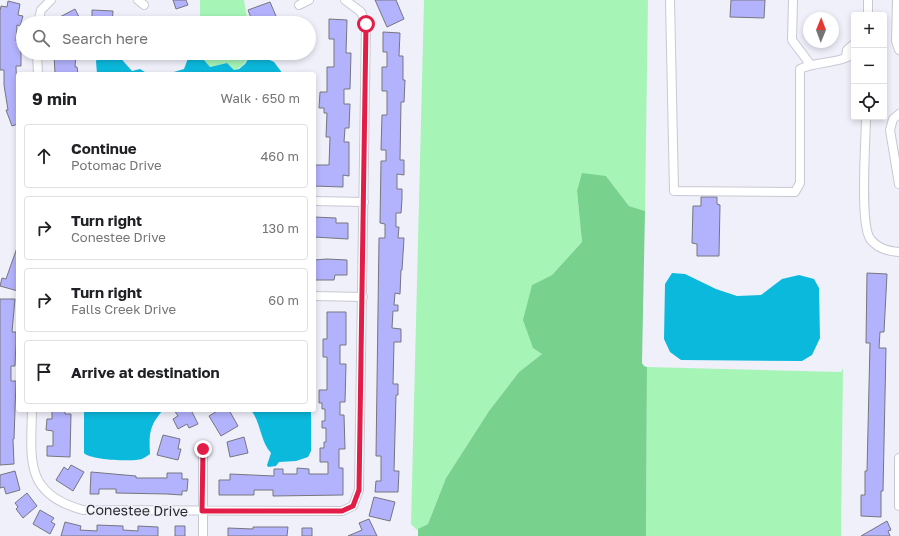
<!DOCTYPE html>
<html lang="en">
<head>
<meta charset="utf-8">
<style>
  :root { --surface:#fff; --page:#f2f2f2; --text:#202124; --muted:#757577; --line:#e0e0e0 }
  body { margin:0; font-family:"Golos Text",sans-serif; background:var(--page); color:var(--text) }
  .controls { position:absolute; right:12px; top:12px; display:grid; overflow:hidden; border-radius:4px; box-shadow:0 2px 6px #0003 }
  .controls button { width:36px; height:36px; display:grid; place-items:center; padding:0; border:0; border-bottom:1px solid var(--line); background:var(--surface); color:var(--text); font:20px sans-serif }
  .compass { position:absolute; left:803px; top:12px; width:36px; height:36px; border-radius:50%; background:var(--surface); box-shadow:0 2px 6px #0003; rotate:1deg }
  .stop { position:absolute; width:12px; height:12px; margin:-9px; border:3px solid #e11d48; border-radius:50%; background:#fff }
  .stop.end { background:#e11d48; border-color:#fff; box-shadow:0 1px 4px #0008 }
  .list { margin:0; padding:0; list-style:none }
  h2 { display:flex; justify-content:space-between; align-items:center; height:52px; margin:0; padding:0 16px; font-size:17px }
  h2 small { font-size:13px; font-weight:400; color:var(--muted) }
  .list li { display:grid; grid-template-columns:26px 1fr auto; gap:12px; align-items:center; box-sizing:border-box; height:64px; margin:0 8px 8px; padding:0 8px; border:1px solid var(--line); border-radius:4px }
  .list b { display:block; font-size:15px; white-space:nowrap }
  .list p { margin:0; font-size:13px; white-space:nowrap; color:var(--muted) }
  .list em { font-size:13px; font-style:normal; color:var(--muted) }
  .icon { flex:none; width:22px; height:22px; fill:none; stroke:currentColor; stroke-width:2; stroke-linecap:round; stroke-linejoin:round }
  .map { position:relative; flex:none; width:899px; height:536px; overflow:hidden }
  .search { position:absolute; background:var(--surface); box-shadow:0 2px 6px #0003; left:16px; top:16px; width:300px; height:44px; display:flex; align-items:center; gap:10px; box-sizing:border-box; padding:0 14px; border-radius:22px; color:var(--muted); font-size:15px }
  .panel { position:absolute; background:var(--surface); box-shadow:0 2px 6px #0003; left:16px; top:72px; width:300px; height:340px; border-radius:4px }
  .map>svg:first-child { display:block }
  .green { fill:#a6f5b7 }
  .forest { fill:#78d28e }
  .water { fill:#0bb9dd }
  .building { fill:#b3b2fc; stroke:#76767f }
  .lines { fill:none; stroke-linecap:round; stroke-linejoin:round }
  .minor-casing { stroke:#c8c8d3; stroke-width:10 }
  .minor { stroke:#fff; stroke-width:8 }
  .route { stroke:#e11d48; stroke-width:5 }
  .labels { text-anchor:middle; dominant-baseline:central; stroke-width:3.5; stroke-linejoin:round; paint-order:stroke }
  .street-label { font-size:14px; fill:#2b2b2f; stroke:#f0f0fb }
</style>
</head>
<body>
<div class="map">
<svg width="899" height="536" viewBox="0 0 899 536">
  <rect width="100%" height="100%" fill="#f0f0fb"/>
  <path class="green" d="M200,0H244L248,23H200Z
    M424,0H648L645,211L629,206L606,176L577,191L582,242L552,275L532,285L542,354L519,372L489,411L446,478L428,524L417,530L411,524Z
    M198,53H251V55C245,61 243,68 234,70L227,63L210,67Z
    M647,367L841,372L843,368L841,536H646Z"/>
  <path class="forest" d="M582,173L606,176L629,206L645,211L642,363L644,366L647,367L646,536H418V529L428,524L446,478L489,411L519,372L542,354L533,348L523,320L532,285L552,275L582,242L577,191Z"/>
  <path class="water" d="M107,53L117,54L132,71L140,69L148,74H97L96,61L101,55Z
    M190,53H198L210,67L227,63L234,70L239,69L245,64L252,53H255L274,62L283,74H167L184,69Z
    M672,273L685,274L716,289L737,296L761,295L782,279L799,275L814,279L819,288L820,338L812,355L802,361L681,360L670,352L664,339L665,284Z
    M84,410H163C149,426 149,434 150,454C147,456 144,458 142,459C132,462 90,460 84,453Z
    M251,410H311V451L308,457L296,461L279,462L276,466L268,467L267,465L271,453C260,441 261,423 251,410Z"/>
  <path class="building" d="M173,0H186L188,5L176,9Z
    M375,0H396L404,19L387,27Z
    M731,0H765L764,18L730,17Z
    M8,1L20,4L18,15L23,16L20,26L17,25L16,41H21V66H16L18,124L12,126L6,110H8L4,85V70H0V11L1,6L7,7Z
    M270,2L279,23H253L248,10Z
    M75,9L82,23H58L56,19Z
    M92,10L113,11L112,23H92Z
    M329,19L347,20L346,53H351L350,89H344V104H350L349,128H345L344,142H349V176L343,175V187L314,186V165H329L330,137H326L327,113H324V108H319L320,92H327V67H334V39H329Z
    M383,32L400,33L399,56H403V80H405L404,102H401L400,160H404V175L397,174V189H402V199L401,213H396V227H399L398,238H404L402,270H401L400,294L395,293L394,305H398V311H393L392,328L401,329V342H394L393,384H398V395H396L394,471H399L398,492H375L376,481H381V456H376L379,238H385V224L380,223L381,161H386V150H381L382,115H387V91H382V67H387V52H383Z
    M54,53H76L75,67H77L78,74H55Z
    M701,197H717V204L720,205L719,256H697V244L692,243L693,206H701Z
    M314,217L336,218V223H348V239L314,237Z
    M18,245V291L0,286L2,278L6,279Z
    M327,259L347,260V275H335L334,280H314V260Z
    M867,273L887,274L884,332H880L879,348H886L883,491H881V517L861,516V495H865V471H867L870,343H866Z
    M0,299H15L12,332H16V342L15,366H11V381H16L14,439H13L14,464L0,465Z
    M327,312H346V345H340V364H346L345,402H340V415H344L345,449H339V468H343V495L273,496V490H254V495H219V480H230V474L274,476V469H283V474H297V468L309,469V474H328V462H320V448H324V442H326V428H322V421H325V409H322V403H319V390H327V357H323V339H327Z
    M52,410H65V414H71L70,457L47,456V446H53V431L46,430L47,419H52Z
    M174,410H191L198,424L189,428L187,424L178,429L173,419L178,416Z
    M219,410H229L238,426L221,436L209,416Z
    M163,435L180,439L178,449H181L178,460L157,455Z
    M244,437L248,453L230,457L227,442Z
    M71,465L84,472L73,491L56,480L64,467L68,470Z
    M15,471L20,490L6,494L4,487L0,488V475Z
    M91,472L136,476V478H167V473H182V479H188L187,491H182V495L167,494L116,493V489H99V494H90Z
    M27,493L37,506L23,518L16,509L18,507L15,503Z
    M374,497L395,502L390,521L369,516Z
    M40,510L54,518L51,522L55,524L50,534L33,524Z
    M369,519L377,536H348L362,530L359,523Z
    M887,521L891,530L888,531L890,536H861Z
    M65,522L81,526L80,530L97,531V525L123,526V530L138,531V526L158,527V536H61Z
    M175,526H185V536H175Z
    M253,527H288L287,536H228V528L253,529Z
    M302,528H312V536H302Z"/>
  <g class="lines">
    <g class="minor-casing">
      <path id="minor" d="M138,0L144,5
        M670,0L674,191L795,192L800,183V69C816,61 841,64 854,53
        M793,0L792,40L810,64
        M897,0L896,41L899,50
        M299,5L309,0
        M868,15V0
        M38,23L41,10L51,0
        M37,53L38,74
        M846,56L847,50L854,44
        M899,114L893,119L890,130L899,184
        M866,117C866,139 859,227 871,240C879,249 888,251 899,252
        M314,201L364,202
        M314,296L363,297
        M32,410C31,460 24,494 83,510L342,511L353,506L359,490L366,24L361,12L345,0
        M899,458V506
        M203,536V449"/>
    </g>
    <use href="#minor" class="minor"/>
  </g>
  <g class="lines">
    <path class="route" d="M203,449L202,511H342L353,506L359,490L366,24"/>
  </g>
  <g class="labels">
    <g class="street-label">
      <text transform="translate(137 510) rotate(1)">Conestee Drive</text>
    </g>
  </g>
</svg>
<div class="controls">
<button>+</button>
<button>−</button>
<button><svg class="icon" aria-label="locate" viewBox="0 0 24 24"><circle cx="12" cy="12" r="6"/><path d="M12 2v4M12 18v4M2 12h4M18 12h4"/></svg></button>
</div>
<svg class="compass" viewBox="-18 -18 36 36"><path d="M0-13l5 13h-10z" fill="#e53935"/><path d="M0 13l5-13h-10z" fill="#757577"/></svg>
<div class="stop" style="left:366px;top:24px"></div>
<div class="stop end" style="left:203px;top:449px"></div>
<div class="search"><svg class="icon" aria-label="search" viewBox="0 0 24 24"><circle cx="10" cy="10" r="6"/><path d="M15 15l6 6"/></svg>Search here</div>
<section class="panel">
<h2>9 min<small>Walk · 650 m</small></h2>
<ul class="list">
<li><svg class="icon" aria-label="ahead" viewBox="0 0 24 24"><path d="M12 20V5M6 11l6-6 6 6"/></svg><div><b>Continue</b><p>Potomac Drive</p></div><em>460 m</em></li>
<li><svg class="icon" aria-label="right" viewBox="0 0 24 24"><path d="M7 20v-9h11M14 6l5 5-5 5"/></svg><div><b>Turn right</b><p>Conestee Drive</p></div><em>130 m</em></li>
<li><svg class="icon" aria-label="right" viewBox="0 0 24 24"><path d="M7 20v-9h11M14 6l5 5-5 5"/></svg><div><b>Turn right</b><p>Falls Creek Drive</p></div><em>60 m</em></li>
<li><svg class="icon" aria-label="arrive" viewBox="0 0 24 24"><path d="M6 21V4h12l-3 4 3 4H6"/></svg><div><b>Arrive at destination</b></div></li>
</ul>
</section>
</div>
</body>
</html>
